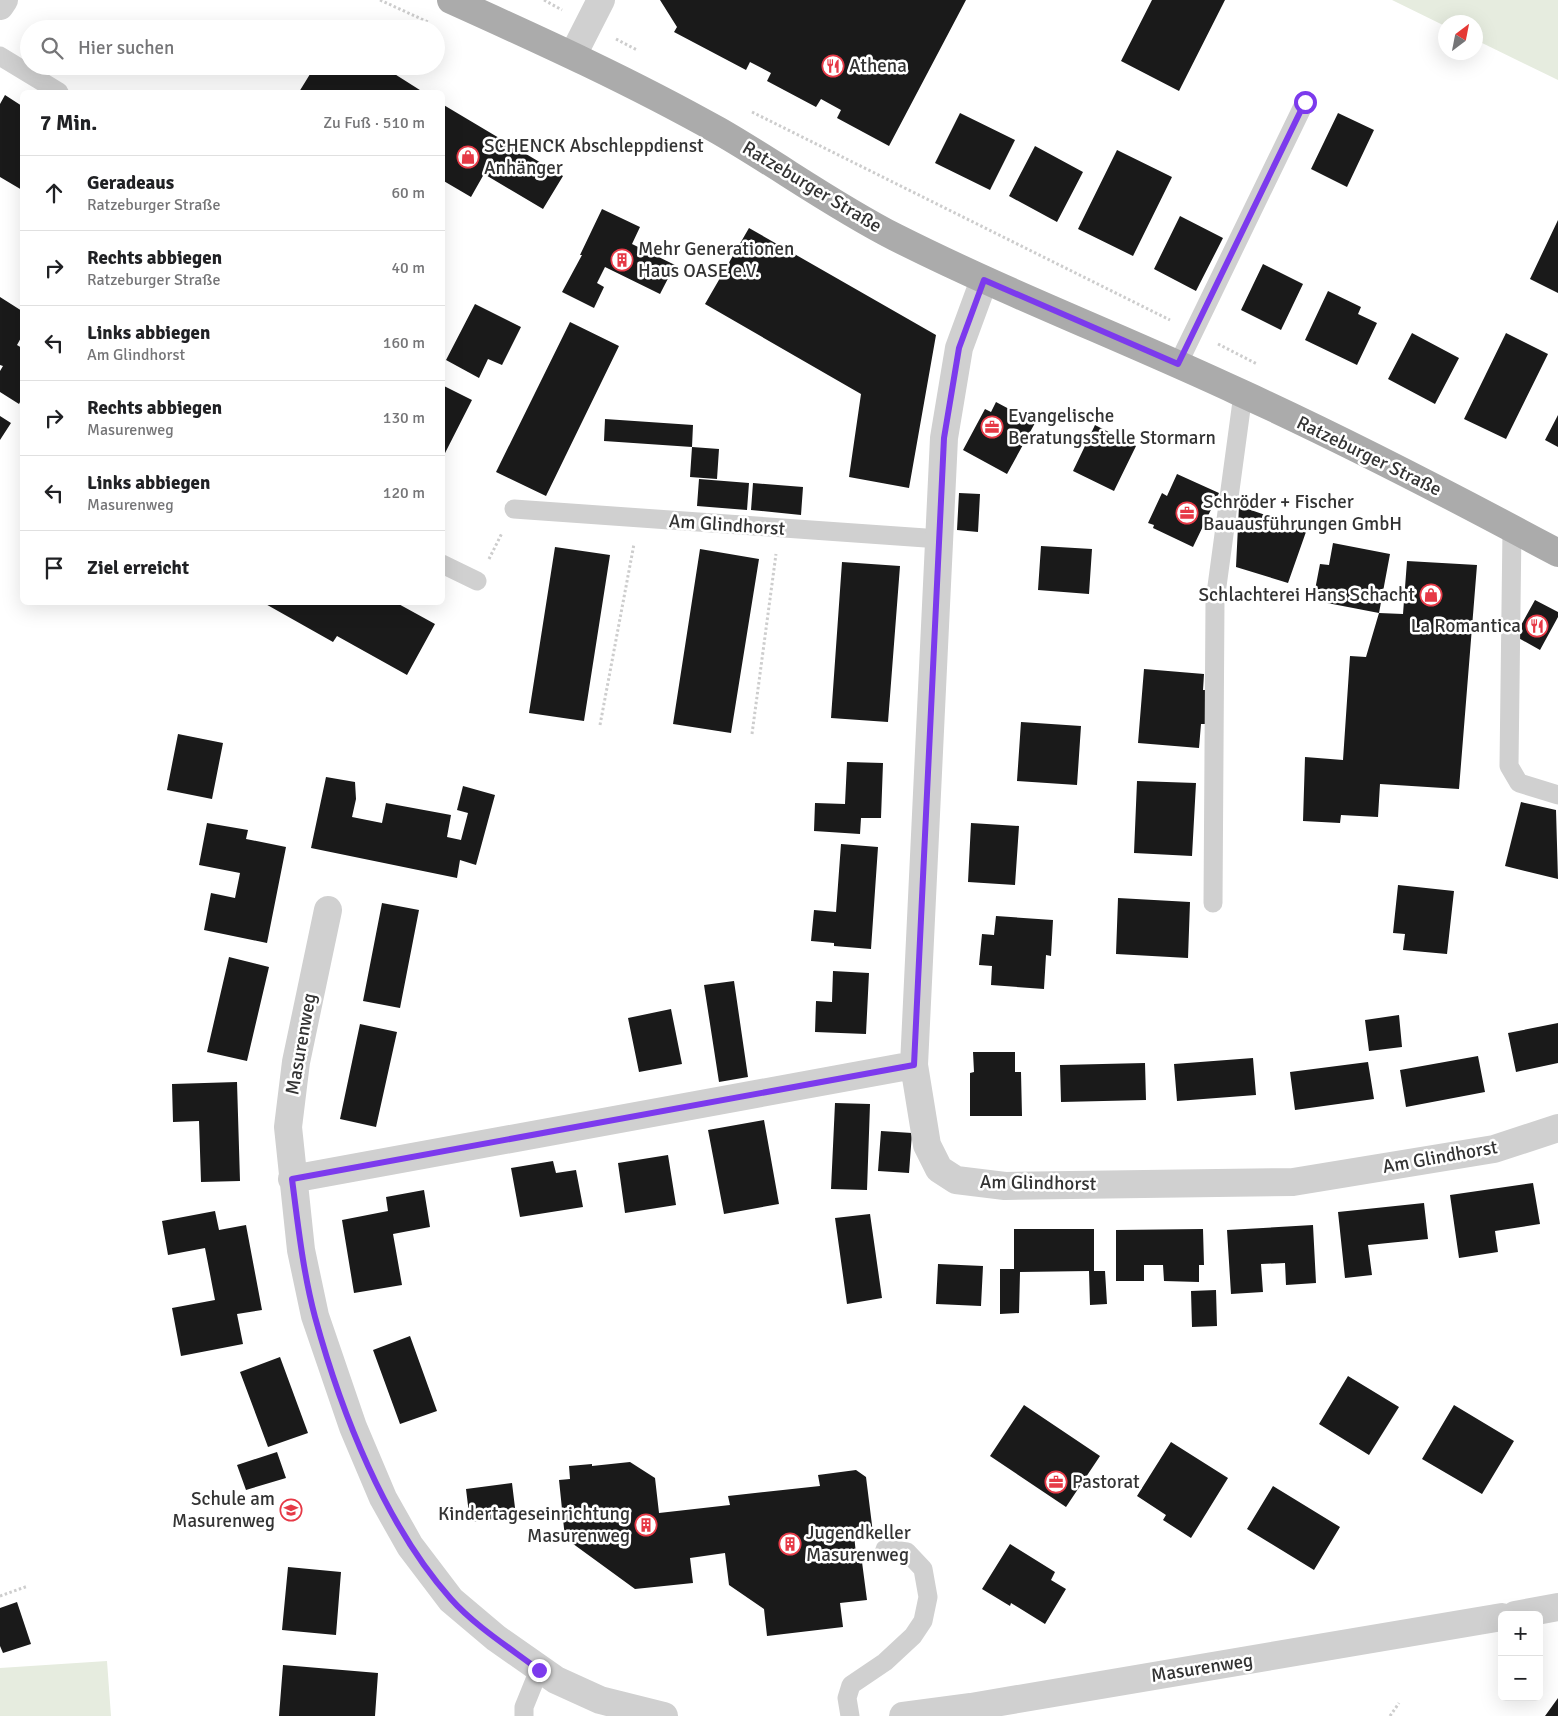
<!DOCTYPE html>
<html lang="de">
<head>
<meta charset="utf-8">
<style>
  :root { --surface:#fff; --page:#f2f2f2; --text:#202124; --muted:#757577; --line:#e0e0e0 }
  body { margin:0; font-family:Signika,sans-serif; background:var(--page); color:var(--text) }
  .controls { position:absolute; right:15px; bottom:15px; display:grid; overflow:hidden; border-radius:8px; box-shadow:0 5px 20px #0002 }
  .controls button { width:45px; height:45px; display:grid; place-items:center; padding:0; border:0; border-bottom:1px solid var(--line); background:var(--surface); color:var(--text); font:25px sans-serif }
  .compass { position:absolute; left:1438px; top:15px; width:45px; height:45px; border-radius:50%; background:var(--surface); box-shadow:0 5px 20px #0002; rotate:32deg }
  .stop { position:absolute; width:15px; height:15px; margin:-11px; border:4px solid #7c3aed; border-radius:50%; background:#fff }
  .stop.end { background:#7c3aed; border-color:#fff; box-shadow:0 1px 5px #0008 }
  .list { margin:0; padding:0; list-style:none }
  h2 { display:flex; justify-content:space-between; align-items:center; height:65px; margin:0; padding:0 20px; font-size:21px }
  h2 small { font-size:16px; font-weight:400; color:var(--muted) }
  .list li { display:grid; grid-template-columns:32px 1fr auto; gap:15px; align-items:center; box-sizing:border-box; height:75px; padding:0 20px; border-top:1px solid var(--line) }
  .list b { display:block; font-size:19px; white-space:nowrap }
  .list p { margin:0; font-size:16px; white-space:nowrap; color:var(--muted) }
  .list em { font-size:16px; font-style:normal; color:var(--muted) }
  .icon { flex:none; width:28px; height:28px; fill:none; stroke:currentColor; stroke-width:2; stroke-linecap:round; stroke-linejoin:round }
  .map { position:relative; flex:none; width:1558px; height:1716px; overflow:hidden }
  .search { position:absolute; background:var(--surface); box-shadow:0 5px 20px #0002; left:20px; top:20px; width:425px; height:55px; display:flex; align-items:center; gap:12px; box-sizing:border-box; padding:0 18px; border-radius:28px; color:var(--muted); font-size:19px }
  .panel { position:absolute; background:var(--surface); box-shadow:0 5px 20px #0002; left:20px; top:90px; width:425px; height:515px; border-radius:8px }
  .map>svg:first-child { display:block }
  .green { fill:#e6ecdf }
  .building { fill:#1a1a1a }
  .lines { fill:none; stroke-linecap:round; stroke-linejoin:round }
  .path { stroke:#cdcdcd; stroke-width:3; stroke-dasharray:2.5 2.5; stroke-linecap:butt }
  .service { stroke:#d0d0d0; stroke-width:19 }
  .minor { stroke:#d0d0d0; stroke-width:28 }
  .primary { stroke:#ababab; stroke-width:28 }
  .route { stroke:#7c3aed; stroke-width:6 }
  .labels { text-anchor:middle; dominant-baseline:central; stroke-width:5; stroke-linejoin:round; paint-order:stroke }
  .poi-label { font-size:19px; fill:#333; stroke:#fff; text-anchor:start }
  .street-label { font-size:19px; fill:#333; stroke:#fff }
</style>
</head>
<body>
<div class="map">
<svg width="1558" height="1716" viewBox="0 0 1558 1716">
  <rect width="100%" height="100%" fill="#fff"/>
  <path class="green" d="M1392,0H1558V80L1476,40V22H1446L1445,26Z
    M107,1661L111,1716H0V1668Z"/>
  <path class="building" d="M660,0H966L889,146L837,118L841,110L821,99L816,107L767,81L771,73L750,62L746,70L674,32L677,27Z
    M1152,0H1225L1179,91L1121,61Z
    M315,66H382L423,92H299Z
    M5,95L22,106V190L0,177V104Z
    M442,104L563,176L543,209L484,174L471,197L442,180Z
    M960,113L1015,140L990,190L935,163Z
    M1338,113L1374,130L1347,187L1311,169Z
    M1035,146L1083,172L1057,222L1009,196Z
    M1117,150L1172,177L1133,256L1078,229Z
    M602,209L640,227L632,244L675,265L660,294L605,267L597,283L604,287L594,308L562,292L582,255H580Z
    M1180,216L1223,238L1196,291L1154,269Z
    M1558,220V293L1530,279Z
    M749,228L936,335L909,488L849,477L861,394L705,304Z
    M1263,264L1303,284L1281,330L1241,310Z
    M1328,291L1361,307L1358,314L1377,323L1357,365L1305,340Z
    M0,297L22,311V336L17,345L22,348V398L19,404L0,392V371L3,366L0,365Z
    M475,304L521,327L502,365L488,359L479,378L446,360Z
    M570,322L619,346L546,496L496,472Z
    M1412,333L1459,358L1435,404L1388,379Z
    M1506,333L1548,354L1506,439L1464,419Z
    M442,385L472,400L442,459Z
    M996,402L1035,423L1007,474L963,450L985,409L991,412Z
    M1558,415V447L1545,440Z
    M0,416L11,423L0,440Z
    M605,419L693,425L692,447L604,441Z
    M1095,425L1136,446L1114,491L1073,471Z
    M692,447L719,449L717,479L690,477Z
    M1177,474L1219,493L1193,547L1153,528L1154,525L1148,523L1162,493L1167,496Z
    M699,479L749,483L747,510L697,506Z
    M753,483L803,487L801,515L751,510Z
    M959,493L980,494L978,532L957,530Z
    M1239,506L1307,529L1288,583L1236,567Z
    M1333,543L1390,554L1379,613L1322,602L1323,597L1314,595L1320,564L1329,565Z
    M1041,546L1092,549L1089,594L1038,590Z
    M555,547L610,555L584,721L529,713Z
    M700,549L759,559L731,733L673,724Z
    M1407,561L1477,565L1459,789L1380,784L1378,817L1341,815L1340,823L1303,821L1305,757L1343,760L1350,656L1366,657L1379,613L1403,614Z
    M842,562L900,566L888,722L831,718Z
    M1535,600L1558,612V617L1540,650L1515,636Z
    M262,602H395L435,624L407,675L337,636L333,642Z
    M1144,669L1204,674L1203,690H1208L1205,724H1201L1199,748L1138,743Z
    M1021,722L1081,726L1077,785L1017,781Z
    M178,734L223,743L212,799L167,790Z
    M847,762L883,763L881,818H861L860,834L814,831L815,803L845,804Z
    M326,777L355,782L356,799L352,817L382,823L386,803L451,815L447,837L461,840L468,813L457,810L463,786L495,795L476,865L460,860L457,878L311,848Z
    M1137,781L1196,783L1192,856L1134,853Z
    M1521,802L1556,810L1558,879L1505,866Z
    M207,823L248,830L246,839L286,847L267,943L204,930L211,893L235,898L240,873L199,865Z
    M971,823L1019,826L1015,885L968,882Z
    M841,844L878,847L871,949L834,946V943L811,941L814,910L836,912Z
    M1398,885L1454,891L1447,954L1403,950L1405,934L1393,933Z
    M1118,898L1190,902L1188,958L1116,954Z
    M382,903L419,910L400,1008L363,1001Z
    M996,916L1053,920L1051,956L1046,955L1044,989L991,985L992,966L979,965L982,934L994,935Z
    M229,957L269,967L247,1061L207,1052Z
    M833,971L869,973L866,1034L815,1032L816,1001L832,1002Z
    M734,981L748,1077L719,1082L704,985Z
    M671,1009L682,1064L639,1072L628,1018Z
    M1399,1015L1402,1047L1369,1051L1365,1020Z
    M1558,1023V1063L1516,1072L1508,1033Z
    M360,1024L397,1032L376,1127L340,1119Z
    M973,1052H1015V1072H1021L1022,1116H970V1073L974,1072Z
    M1478,1056L1485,1092L1406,1107L1400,1070Z
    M1253,1058L1256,1095L1177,1101L1174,1064Z
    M1368,1062L1374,1099L1295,1110L1290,1072Z
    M1145,1063L1146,1100L1061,1102L1060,1065Z
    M237,1082L240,1181L201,1182L199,1121L173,1122L172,1084Z
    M835,1103L870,1104L867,1190L831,1189Z
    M764,1120L779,1204L724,1214L708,1130Z
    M881,1131L912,1133L909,1173L878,1171Z
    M668,1155L676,1205L625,1213L618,1163Z
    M553,1161L556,1173L576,1170L583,1207L520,1217L511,1168Z
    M1533,1183L1540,1224L1495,1231L1498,1252L1459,1258L1450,1195Z
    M424,1190L430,1227L393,1234L402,1285L354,1293L342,1220L388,1211L386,1197Z
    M1424,1203L1428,1239L1368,1245L1372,1275L1345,1278L1338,1212Z
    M215,1211L219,1230L246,1225L262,1310L237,1314L243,1344L181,1356L172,1308L215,1300L205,1248L168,1255L162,1221Z
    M870,1214L882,1298L847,1304L835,1218Z
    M1313,1225L1316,1283L1286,1285L1285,1263L1261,1264L1263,1292L1231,1294L1227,1230Z
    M1014,1229H1094V1271H1105L1107,1304L1090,1305L1089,1271L1020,1272L1019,1313L1000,1314V1269H1014Z
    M1203,1229L1204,1265H1199V1282L1164,1281L1163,1265H1144V1281H1116V1230Z
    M938,1264L983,1266L981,1306L936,1304Z
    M1216,1290L1217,1326L1192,1327L1191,1291Z
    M410,1336L437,1411L400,1424L373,1350Z
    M280,1357L308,1433L268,1447L240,1372Z
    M1348,1376L1399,1407L1369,1455L1319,1424Z
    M1024,1405L1100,1456L1066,1507L990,1456Z
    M1454,1405L1514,1441L1482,1494L1422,1459Z
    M1171,1442L1228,1478L1191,1538L1163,1520L1166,1515L1137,1496Z
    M277,1452L286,1478L246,1490L237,1465Z
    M630,1462L655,1478L659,1513L730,1505L728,1496L820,1486L818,1475L856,1470L866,1477L873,1533L854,1535L857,1563L862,1562L867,1600L840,1603L843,1627L767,1636L764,1609L729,1585L725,1553L690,1558L693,1583L635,1589L565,1538L559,1480L570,1479L569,1466L592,1464V1466Z
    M512,1483L516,1516L470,1522L466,1489Z
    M1273,1486L1340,1527L1314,1570L1247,1529Z
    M1010,1544L1055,1572L1051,1580L1066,1589L1045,1624L1011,1603L1010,1606L982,1589Z
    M288,1567L341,1572L336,1635L282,1630Z
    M17,1602L31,1644L3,1653L0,1646V1608Z
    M283,1665L378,1673L375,1716H279Z
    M1558,1698V1716H1545Z"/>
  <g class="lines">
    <path class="path" d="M380,0L428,22
      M544,0L562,10
      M616,39L637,50
      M752,112L1170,320
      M1218,344L1257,364
      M489,559L502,533
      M600,725L634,544
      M752,734L776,554
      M0,1596L28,1586
      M1390,1716L1399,1703"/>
    <path class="service" d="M0,56L59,92
      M1178,364L1305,102
      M514,509L940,539
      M1512,528L1509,766L1519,783L1558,795
      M442,564L477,581
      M1213,903L1215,601L1243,394
      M524,1716V1707L539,1670
      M850,1716L847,1698L851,1685L885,1662L913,1636L923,1621L928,1597L923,1569L907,1552L885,1549"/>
    <path class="minor" d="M0,6L4,0
      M573,55L601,0
      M984,280L959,348L944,438L914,1065L927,1145L939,1169L956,1180L1005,1186L1293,1182L1494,1149L1558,1128
      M328,910L296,1062L288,1127L301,1250L315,1316L353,1427L383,1498L410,1546L451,1600L496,1638L556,1680L600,1700L664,1716
      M292,1179L914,1065
      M1515,1615L1558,1607
      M903,1716L971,1707L1502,1617"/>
    <path class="primary" d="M451,0C542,41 632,82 719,131C778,165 834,206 895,237C1008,294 1126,339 1241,393C1348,442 1454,497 1558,553"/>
  </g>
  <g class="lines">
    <path class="route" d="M539,1670C510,1648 475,1626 451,1599C385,1525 341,1412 315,1317C303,1272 298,1225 292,1179L914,1065L944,438L959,348L984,280L1178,364L1305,102"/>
  </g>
  <defs>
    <g id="restaurant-ring" transform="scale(1.125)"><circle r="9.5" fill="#fff" stroke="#e63946" stroke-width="1.5"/><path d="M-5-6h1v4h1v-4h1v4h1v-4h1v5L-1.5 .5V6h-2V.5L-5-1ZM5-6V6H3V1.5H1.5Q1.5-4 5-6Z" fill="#e63946"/></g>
    <g id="shop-ring" transform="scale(1.125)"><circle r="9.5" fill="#fff" stroke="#e63946" stroke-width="1.5"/><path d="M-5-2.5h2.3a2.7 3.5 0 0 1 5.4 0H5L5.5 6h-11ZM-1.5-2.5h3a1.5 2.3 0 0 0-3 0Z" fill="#e63946"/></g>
    <g id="building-ring" transform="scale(1.125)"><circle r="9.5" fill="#fff" stroke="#e63946" stroke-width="1.5"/><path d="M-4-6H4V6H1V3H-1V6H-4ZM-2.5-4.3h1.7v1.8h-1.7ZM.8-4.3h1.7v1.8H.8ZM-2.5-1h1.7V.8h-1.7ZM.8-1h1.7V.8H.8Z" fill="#e63946"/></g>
    <g id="office-ring" transform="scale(1.125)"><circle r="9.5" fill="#fff" stroke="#e63946" stroke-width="1.5"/><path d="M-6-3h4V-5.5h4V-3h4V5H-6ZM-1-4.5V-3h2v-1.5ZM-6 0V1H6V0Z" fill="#e63946"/></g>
    <g id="school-ring" transform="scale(1.125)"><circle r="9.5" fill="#fff" stroke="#e63946" stroke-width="1.5"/><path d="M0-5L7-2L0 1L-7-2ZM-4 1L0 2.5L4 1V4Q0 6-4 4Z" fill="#e63946"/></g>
  </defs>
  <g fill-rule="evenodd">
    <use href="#restaurant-ring" x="833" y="66"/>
    <use href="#shop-ring" x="468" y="157"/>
    <use href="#building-ring" x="622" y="260"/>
    <use href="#office-ring" x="992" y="427"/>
    <use href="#office-ring" x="1187" y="513"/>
    <use href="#shop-ring" x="1431" y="595"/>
    <use href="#restaurant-ring" x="1537" y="626"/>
    <use href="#office-ring" x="1056" y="1482"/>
    <use href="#school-ring" x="291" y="1510"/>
    <use href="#building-ring" x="646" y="1525"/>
    <use href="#building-ring" x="790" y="1544"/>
  </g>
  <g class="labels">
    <g class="poi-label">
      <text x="849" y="66">Athena</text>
      <text x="484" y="146">SCHENCK Abschleppdienst<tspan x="484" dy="22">Anhänger</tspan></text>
      <text x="638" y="249">Mehr Generationen<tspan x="638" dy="22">Haus OASE e.V.</tspan></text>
      <text x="1008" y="416">Evangelische<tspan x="1008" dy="22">Beratungsstelle Stormarn</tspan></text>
      <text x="1203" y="502">Schröder + Fischer<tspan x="1203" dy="22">Bauausführungen GmbH</tspan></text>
      <text x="1415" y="595" text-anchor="end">Schlachterei Hans Schacht</text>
      <text x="1521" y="626" text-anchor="end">La Romantica</text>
      <text x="1072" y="1482">Pastorat</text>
      <text x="275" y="1499" text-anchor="end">Schule am<tspan x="275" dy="22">Masurenweg</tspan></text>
      <text x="630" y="1514" text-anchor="end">Kindertageseinrichtung<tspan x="630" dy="22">Masurenweg</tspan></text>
      <text x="806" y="1533">Jugendkeller<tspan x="806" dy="22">Masurenweg</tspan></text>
    </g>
    <g class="street-label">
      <text transform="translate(812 187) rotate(31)">Ratzeburger Straße</text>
      <text transform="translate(1369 456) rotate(26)">Ratzeburger Straße</text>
      <text transform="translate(727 525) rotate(4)">Am Glindhorst</text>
      <text transform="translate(301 1044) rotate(-80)">Masurenweg</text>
      <text transform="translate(1440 1157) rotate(-10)">Am Glindhorst</text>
      <text transform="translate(1038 1183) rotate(1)">Am Glindhorst</text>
      <text transform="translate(1202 1668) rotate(-9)">Masurenweg</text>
    </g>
  </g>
</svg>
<div class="controls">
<button>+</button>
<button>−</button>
</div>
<svg class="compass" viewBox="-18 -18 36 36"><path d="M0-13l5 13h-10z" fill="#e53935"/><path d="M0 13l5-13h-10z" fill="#757577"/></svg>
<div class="stop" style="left:1305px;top:102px"></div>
<div class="stop end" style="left:539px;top:1670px"></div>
<div class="search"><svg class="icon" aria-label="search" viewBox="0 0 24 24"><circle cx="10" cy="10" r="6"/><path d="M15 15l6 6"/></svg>Hier suchen</div>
<section class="panel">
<h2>7 Min.<small>Zu Fuß · 510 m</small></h2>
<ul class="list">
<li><svg class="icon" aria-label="ahead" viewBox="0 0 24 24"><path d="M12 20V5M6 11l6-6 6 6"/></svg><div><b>Geradeaus</b><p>Ratzeburger Straße</p></div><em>60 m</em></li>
<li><svg class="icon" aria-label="right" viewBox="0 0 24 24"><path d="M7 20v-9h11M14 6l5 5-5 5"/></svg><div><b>Rechts abbiegen</b><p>Ratzeburger Straße</p></div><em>40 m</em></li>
<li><svg class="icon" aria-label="left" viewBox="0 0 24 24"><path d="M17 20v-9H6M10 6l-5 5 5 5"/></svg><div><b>Links abbiegen</b><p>Am Glindhorst</p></div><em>160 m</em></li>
<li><svg class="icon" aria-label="right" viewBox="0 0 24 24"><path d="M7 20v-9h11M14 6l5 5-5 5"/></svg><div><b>Rechts abbiegen</b><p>Masurenweg</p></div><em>130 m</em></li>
<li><svg class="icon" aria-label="left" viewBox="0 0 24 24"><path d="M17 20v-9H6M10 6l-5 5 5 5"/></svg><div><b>Links abbiegen</b><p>Masurenweg</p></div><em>120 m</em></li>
<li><svg class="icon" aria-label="arrive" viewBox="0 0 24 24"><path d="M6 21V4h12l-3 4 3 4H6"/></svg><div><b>Ziel erreicht</b></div></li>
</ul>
</section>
</div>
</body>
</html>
